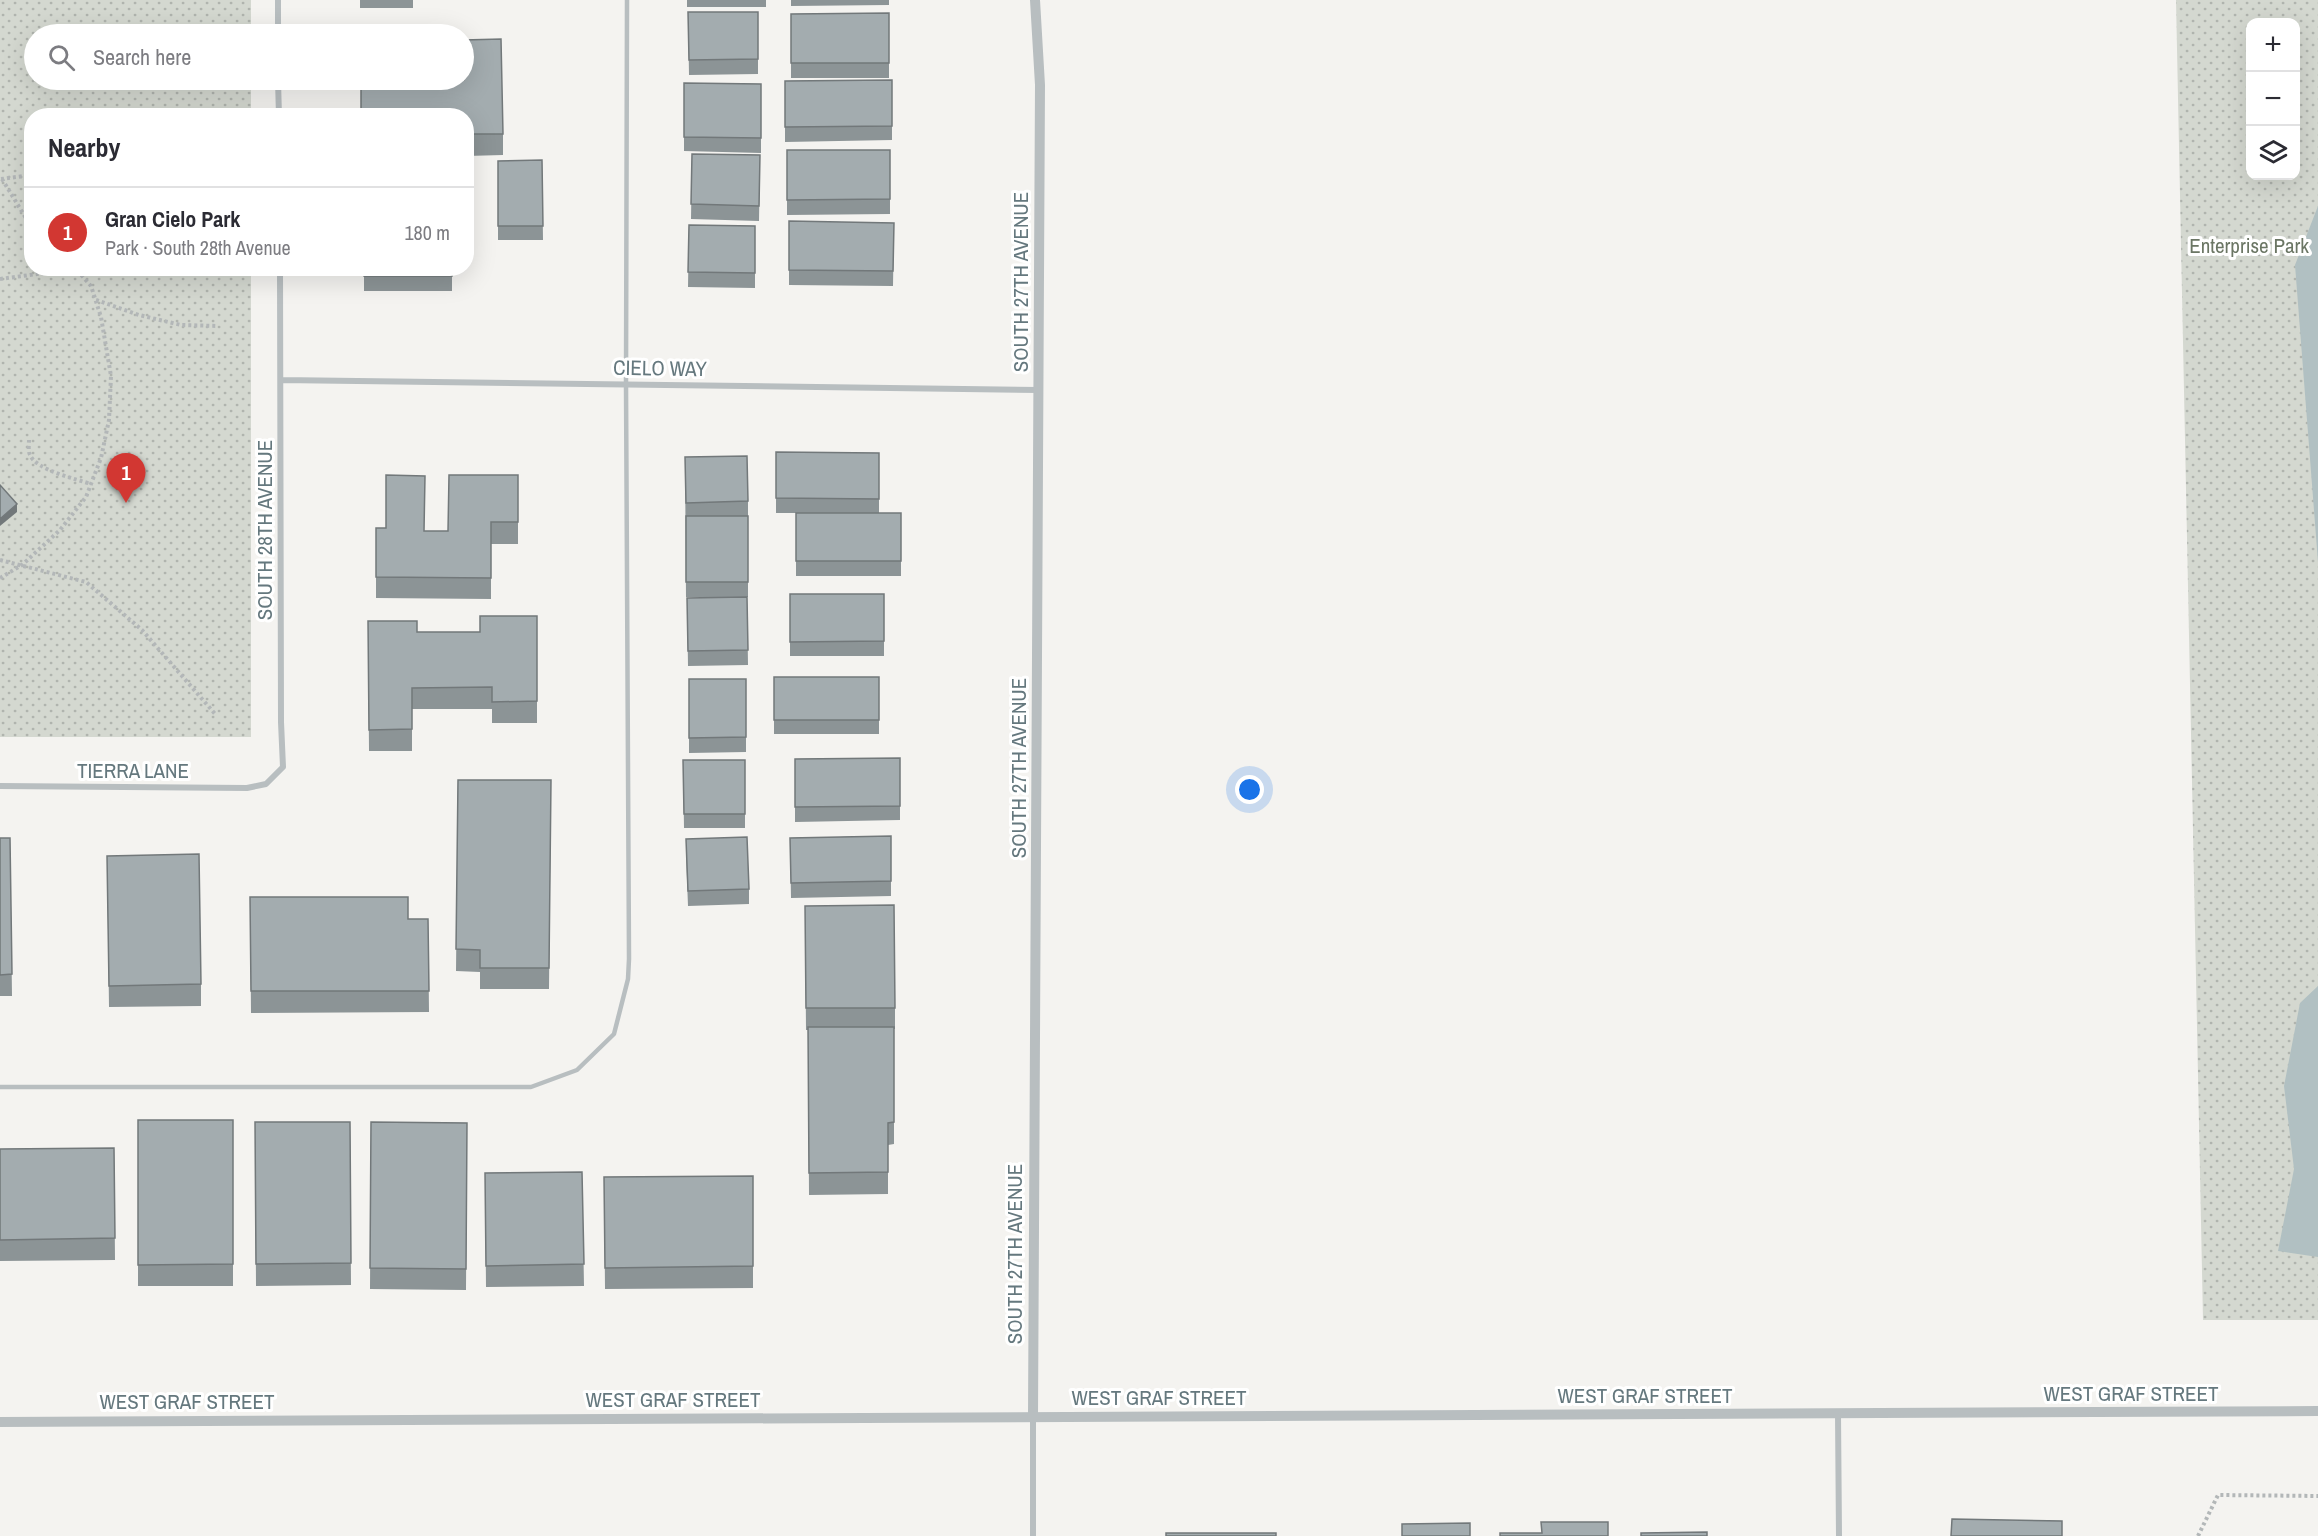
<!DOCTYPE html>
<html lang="en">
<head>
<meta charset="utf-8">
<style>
  :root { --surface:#fff; --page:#f2f2f3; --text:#2b2b33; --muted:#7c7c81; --line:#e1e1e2; --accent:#d23732 }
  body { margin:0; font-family:"Archivo Narrow",sans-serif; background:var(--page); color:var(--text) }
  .controls { position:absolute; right:18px; top:18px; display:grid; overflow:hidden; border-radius:12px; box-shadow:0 6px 24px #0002 }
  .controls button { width:54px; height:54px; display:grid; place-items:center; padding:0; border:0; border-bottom:2px solid var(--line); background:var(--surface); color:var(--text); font:30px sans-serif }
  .you { position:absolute; left:1250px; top:790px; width:21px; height:21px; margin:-15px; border:4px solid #fff; border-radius:50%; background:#1a73e8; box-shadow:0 0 0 9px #1a73e833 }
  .badge { display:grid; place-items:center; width:39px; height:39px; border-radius:50%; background:var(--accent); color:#fff; font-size:20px; font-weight:700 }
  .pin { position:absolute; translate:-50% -50px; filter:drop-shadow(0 2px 3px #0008) }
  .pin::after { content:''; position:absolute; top:32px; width:21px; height:18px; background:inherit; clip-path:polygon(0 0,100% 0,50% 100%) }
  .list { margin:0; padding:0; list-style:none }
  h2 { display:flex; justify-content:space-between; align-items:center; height:78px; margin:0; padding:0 24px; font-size:26px }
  h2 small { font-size:20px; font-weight:400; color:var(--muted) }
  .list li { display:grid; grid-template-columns:39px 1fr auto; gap:18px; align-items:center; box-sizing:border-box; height:90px; padding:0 24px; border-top:2px solid var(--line) }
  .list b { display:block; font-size:22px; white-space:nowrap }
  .list p { margin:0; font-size:20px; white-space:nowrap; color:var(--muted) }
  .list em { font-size:20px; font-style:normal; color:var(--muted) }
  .icon { flex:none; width:33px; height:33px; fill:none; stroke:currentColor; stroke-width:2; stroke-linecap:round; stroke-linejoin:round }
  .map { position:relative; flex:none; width:2318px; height:1536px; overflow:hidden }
  .search { position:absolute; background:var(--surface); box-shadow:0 6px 24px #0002; left:24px; top:24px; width:450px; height:66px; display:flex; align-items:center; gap:15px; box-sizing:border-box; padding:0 21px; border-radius:33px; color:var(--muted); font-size:22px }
  .panel { position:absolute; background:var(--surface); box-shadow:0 6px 24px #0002; left:24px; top:108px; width:450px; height:168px; border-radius:24px }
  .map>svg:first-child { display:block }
  .park { fill:url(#park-dots); fill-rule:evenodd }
  .water { fill:#b1c0c2 }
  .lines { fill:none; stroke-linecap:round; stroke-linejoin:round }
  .path { stroke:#b3b7b8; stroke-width:4; stroke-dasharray:3 3; stroke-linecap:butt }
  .service { stroke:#b8bec0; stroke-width:4.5 }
  .minor { stroke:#b8bec0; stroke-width:6 }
  .tertiary { stroke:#b8bec0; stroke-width:10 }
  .wall { fill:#8c9496 }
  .shaded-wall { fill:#72787a }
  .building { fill:#a3acaf; stroke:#72787a; stroke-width:1.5 }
  .labels { text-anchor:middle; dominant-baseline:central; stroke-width:6; stroke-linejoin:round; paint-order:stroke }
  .park-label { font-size:21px; fill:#6b7664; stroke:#fff }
  .street-label { font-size:21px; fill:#65787e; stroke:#fff }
</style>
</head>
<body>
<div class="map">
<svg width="2318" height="1536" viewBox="0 0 2318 1536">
  <defs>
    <pattern id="park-dots" width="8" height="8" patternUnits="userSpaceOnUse" patternTransform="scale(1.5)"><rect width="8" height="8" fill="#d4d8d0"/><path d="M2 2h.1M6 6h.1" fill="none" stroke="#b0b4ae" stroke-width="1.8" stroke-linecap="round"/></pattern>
  </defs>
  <rect width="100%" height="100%" fill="#f4f3f0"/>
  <path class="park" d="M0,0H251V34H34V80H251V115L32,116V268L251,269V737H0Z
    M2176,0H2318V1320H2203ZM2250,22H2296V176H2250Z"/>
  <path class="water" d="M2318,206V562L2295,265Z
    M2318,986V1257L2278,1251L2294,1169L2284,1086L2300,1003Z"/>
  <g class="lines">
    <path class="path" d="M1,179L32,175
      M2,179L32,228
      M0,279L45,273H78
      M96,300L139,315L181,325L217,326
      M29,440C29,444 28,451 30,455C36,470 76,479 91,484
      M0,560L86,582L142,630L216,715
      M0,578L22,565L60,530L86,497L101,458L109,420L111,376L101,317L91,286L75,268
      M2198,1536L2218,1495L2318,1496"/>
    <path class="service" d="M0,1087H531L577,1070L614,1034L628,979L629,959L626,384L627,0"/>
    <path class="minor" d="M278,0V34
      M278,80L279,116
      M281,380L1039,390
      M0,786L247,788L266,784L283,767L281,722L280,268
      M1838,1414L1839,1536
      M1033,1417V1536"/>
    <path class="tertiary" d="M1033,1417L1040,85L1035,0
      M0,1422L2318,1411"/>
  </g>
  <path class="wall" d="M360,0H413V8H360Z
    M687,0H766V7H687Z
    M791,0H889V5L791,6Z
    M688,12H758V74L689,75Z
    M889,13V78H791V14Z
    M892,80V140L785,142V81Z
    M684,83L761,84V153L684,151Z
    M466,116L503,134V155L466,156Z
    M787,150H890V214L787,215Z
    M692,154L760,155L759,221L691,219Z
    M542,160L543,240H498V161Z
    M789,221L894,223L893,286L789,285Z
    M689,225L755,226V288L688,287Z
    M364,268H452V291H364Z
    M776,452L879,453V513H901V576H796V513H776Z
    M685,457L748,501V597H747L748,665L688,666L687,598L735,597H686Z
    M518,475V544H491V599L376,598V528L424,531H448Z
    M790,594H884V656H790Z
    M537,616V723H492V709H412V751H369L368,621L417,632H480Z
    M774,677H879V734H774Z
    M689,679H746V752L689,753Z
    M900,758V820L795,822V759Z
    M683,760H745V828H684Z
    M458,780H551L549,989H480V972L456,971Z
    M891,836V896L791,898L790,838Z
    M0,838H10L12,996H0Z
    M686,854L749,889V904L688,906Z
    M107,856L201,984V1006L109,1007Z
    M250,897L408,919H428L429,1012L251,1013Z
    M805,906L895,1008V1029H894V1144L888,1145V1194L809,1195L808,1030H806Z
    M138,1120H233V1286H138Z
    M255,1122H350L351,1285L256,1286Z
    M371,1122L467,1123L466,1290L370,1289Z
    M114,1148L115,1260L0,1261V1149Z
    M582,1172L584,1286L486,1287L485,1173Z
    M753,1176V1288L605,1289L604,1177Z"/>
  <path class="shaded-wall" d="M17,504V512L0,526V519Z"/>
  <path class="building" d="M688,12H758V59L689,60Z
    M889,13V63H791V14Z
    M501,39L503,134H466V116H361V80H464V40Z
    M892,80V126L785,127V81Z
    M684,83L761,84V138L684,137Z
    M787,150H890V199L787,200Z
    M692,154L760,155L759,206L691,204Z
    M542,160L543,226H498V161Z
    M789,221L894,223L893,271L789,270Z
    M689,225L755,226V273L688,272Z
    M364,268H452V276H364Z
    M776,452L879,453V499L776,498Z
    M747,456L748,501L686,503L685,457Z
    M386,475L425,476L424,531H448L449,475H518V522H491V578L376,577V528H386Z
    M0,485L17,504L0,519Z
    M796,513H901V561H796Z
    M686,516H748V582H686Z
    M790,594H884V641L790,642Z
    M747,597L748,650L688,651L687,598Z
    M480,616H537V701L492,702V687L412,688V729L369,730L368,621H417V632H480Z
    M774,677H879V720H774Z
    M689,679H746V737L689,738Z
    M900,758V806L795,807V759Z
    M683,760H745V814H684Z
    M458,780H551L549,968H480V950L456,949Z
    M891,836V881L791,883L790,838Z
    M747,837L749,889L688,891L686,839Z
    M0,838H10L12,974L0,975Z
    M199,854L201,984L109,986L107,856Z
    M250,897H408V919H428L429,991H251Z
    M894,905L895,1008H806L805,906Z
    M808,1027H894V1122L888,1123V1172L809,1173Z
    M138,1120H233V1264L138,1265Z
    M255,1122H350L351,1263L256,1264Z
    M371,1122L467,1123L466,1269L370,1268Z
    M114,1148L115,1238L0,1240V1149Z
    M582,1172L584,1264L486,1266L485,1173Z
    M753,1176V1266L605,1268L604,1177Z
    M1952,1519L2062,1521V1536H1951Z
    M1541,1522H1608V1536H1500V1533H1542Z
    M1470,1523V1536H1402V1524Z
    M1707,1532V1536H1641V1533Z
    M1166,1533H1276V1536H1166Z"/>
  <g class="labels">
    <g class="park-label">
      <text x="2249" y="245">Enterprise Park</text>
    </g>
    <g class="street-label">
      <text transform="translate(1020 282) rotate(-90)">SOUTH 27TH AVENUE</text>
      <text transform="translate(660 368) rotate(1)">CIELO WAY</text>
      <text transform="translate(264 530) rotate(-90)">SOUTH 28TH AVENUE</text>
      <text transform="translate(1018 768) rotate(-90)">SOUTH 27TH AVENUE</text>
      <text x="133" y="770">TIERRA LANE</text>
      <text transform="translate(1014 1254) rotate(-90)">SOUTH 27TH AVENUE</text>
      <text x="2131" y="1393">WEST GRAF STREET</text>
      <text x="1645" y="1395">WEST GRAF STREET</text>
      <text x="1159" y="1397">WEST GRAF STREET</text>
      <text x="673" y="1399">WEST GRAF STREET</text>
      <text x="187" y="1401">WEST GRAF STREET</text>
    </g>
  </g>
</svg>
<div class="controls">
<button>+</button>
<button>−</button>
<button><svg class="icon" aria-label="layers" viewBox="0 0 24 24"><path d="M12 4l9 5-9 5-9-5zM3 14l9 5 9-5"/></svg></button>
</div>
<div class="you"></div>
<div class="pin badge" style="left:126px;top:503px">1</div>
<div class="search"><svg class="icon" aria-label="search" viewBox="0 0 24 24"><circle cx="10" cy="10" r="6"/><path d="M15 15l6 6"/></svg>Search here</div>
<section class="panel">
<h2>Nearby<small></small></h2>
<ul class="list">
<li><span class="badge">1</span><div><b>Gran Cielo Park</b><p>Park · South 28th Avenue</p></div><em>180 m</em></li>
</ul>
</section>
</div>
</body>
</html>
